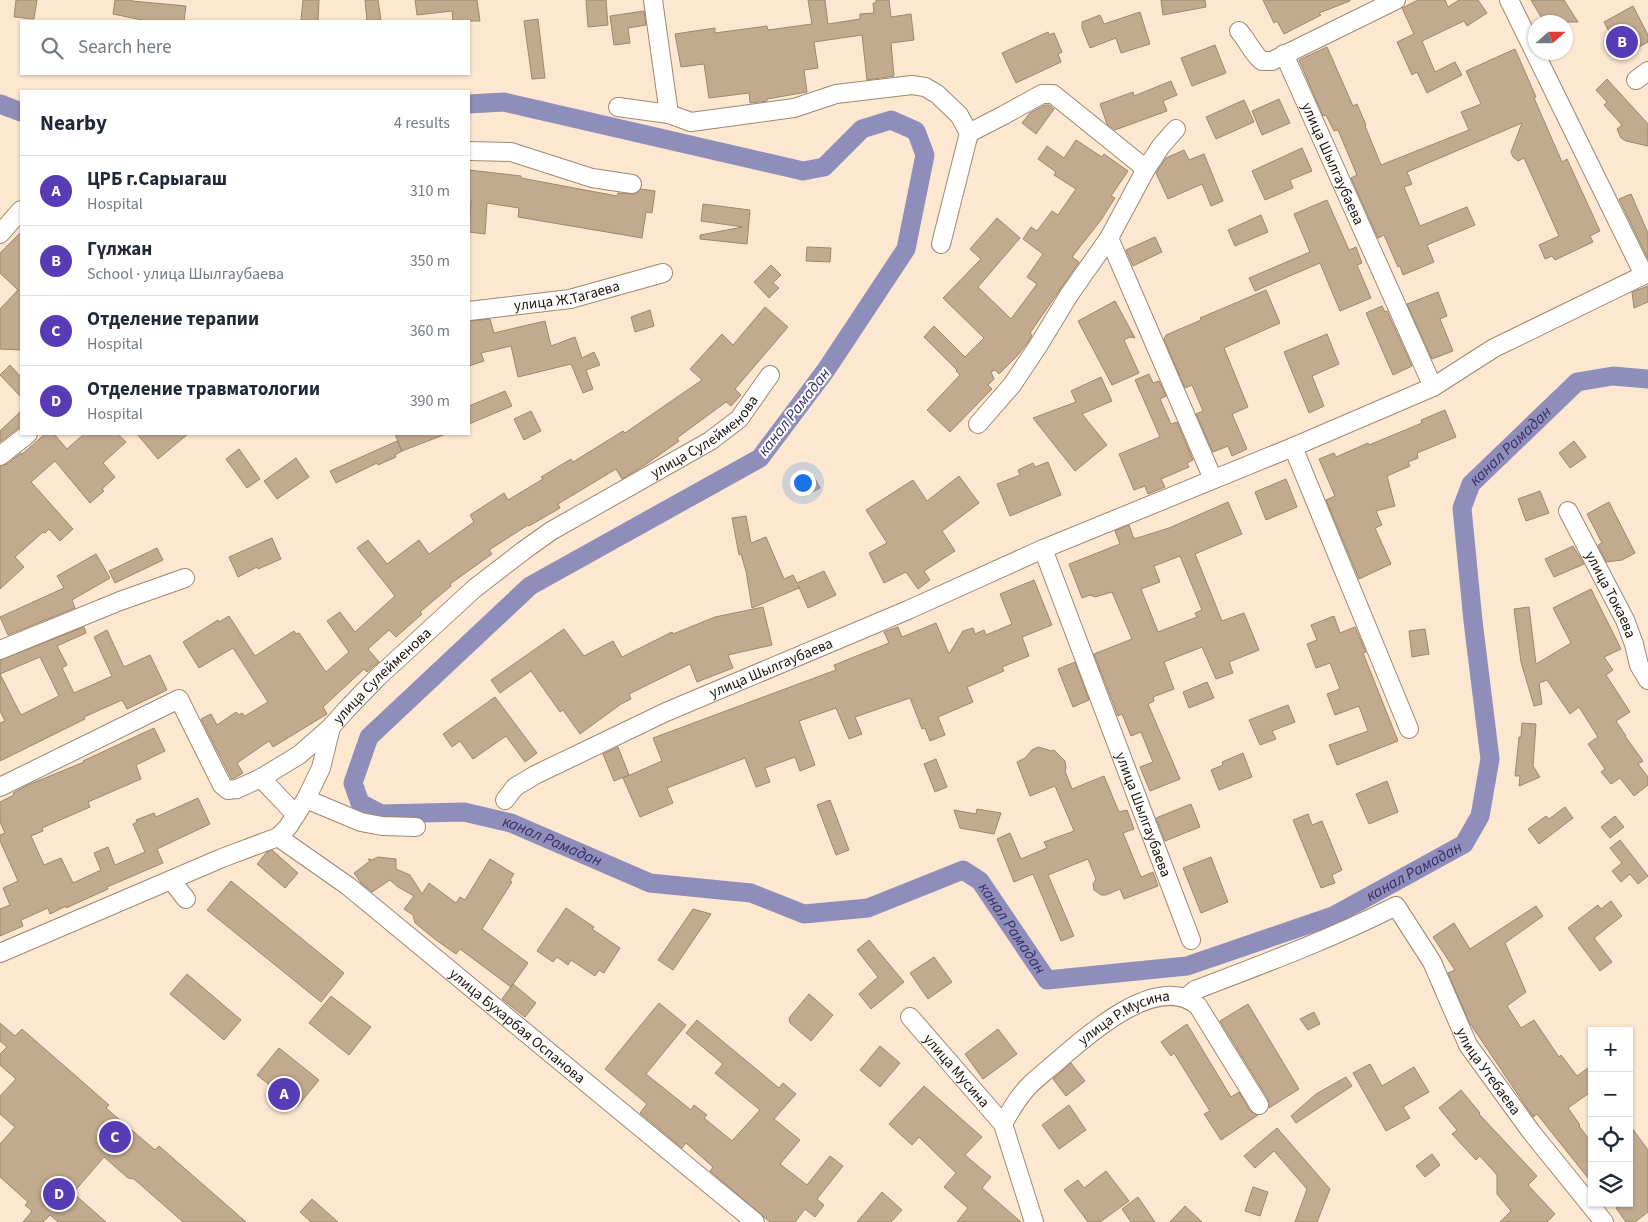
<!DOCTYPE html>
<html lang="en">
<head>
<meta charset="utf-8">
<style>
  :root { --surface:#fff; --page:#f2f2f3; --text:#1f2937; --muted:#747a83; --line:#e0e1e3; --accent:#563db5 }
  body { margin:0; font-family:"Source Sans 3",sans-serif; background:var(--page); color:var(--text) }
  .controls { position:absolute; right:15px; bottom:15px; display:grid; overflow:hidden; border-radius:0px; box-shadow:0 1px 4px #0004 }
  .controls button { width:45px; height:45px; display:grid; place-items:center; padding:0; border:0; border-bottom:1px solid var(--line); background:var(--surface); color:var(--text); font:25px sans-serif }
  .compass { position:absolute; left:1528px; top:15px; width:45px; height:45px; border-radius:50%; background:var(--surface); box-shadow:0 1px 4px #0004; rotate:69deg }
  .you { position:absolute; left:802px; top:482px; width:18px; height:18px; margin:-12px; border:4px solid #fff; border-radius:50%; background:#1a73e8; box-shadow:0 0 0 8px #1a73e833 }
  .badge { display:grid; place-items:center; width:32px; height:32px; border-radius:50%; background:var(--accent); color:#fff; font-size:16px; font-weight:700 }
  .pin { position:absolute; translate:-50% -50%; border:2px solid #fff; box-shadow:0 1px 5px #0006 }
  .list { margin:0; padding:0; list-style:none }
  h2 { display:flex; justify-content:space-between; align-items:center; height:65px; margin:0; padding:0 20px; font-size:21px }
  h2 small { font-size:16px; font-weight:400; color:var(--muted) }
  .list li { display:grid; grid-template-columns:32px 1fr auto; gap:15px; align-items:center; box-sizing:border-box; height:70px; padding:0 20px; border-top:1px solid var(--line) }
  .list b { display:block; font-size:19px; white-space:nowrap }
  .list p { margin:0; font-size:16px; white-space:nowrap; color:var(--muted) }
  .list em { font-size:16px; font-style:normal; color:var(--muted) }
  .icon { flex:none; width:28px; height:28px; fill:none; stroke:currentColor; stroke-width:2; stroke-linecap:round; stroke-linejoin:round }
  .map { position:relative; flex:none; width:1648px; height:1222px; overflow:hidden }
  .search { position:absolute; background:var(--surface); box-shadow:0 1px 4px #0004; left:20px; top:20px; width:450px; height:55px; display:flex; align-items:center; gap:12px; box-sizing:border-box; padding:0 18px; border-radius:0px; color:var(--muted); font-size:19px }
  .panel { position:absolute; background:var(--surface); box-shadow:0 1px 4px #0004; left:20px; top:90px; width:450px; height:345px; border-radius:0px }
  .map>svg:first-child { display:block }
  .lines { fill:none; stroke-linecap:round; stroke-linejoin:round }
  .canal { stroke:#8f8db9; stroke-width:19 }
  .building { fill:#c2aa8e; stroke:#9e876c; fill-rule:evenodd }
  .minor-casing { stroke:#9f886e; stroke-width:20 }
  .minor { stroke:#fff; stroke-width:18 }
  .labels { text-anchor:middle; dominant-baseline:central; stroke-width:4; stroke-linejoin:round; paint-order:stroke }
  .street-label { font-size:15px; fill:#1e150b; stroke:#fff }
  .water-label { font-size:16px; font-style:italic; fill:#372f67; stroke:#fff }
</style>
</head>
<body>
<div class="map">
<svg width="1648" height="1222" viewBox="0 0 1648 1222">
  <rect width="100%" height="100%" fill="#fce8d1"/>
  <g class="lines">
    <g class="canal">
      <path d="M0,104L21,112"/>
      <path id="s1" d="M469,104L504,102L803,171L824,167L862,129L891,120L916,131L925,155L906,249L826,370L760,458L530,586L369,737L353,783L360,803L381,814L464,812L511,823L650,883L751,893L804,914L868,908L963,870L980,881L1047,980L1187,966L1333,916L1464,844L1480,816L1490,759L1473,621L1462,508L1471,484L1577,382L1613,376L1648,379"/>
    </g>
  </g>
  <path class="building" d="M16,0H37L34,19L14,17Z
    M115,0H132V1L186,6L184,21H147L113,14Z
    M303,0H319L318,21L301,20Z
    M365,0H378L381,20L367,21Z
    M415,0H477L480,21H453L452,11L417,15Z
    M586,0H606L608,25L588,27Z
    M808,0H825L828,24L860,19V14L874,13L873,3H876V0H889L891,17L911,14L914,40L891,43L894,76L867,80L862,35L814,42L818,68L804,70L807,92L767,99V101L750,103L749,93L709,98L704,64L681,67L675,34L715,28V33L767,26L768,30L812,24Z
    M1161,0H1205L1206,7L1163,15Z
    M1263,0H1350V1L1319,13L1321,15L1284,34L1277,21L1274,23Z
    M1418,0H1445L1448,7L1459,0H1478L1487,13L1467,26L1464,21L1422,41L1435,72L1455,62L1462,75L1427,93L1417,72L1412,75L1397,42L1414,34L1402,8Z
    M1531,0H1564L1578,22H1544Z
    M1633,6L1648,35V42L1622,56L1604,22Z
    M644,11L646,25L628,28L630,43L614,45L610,16Z
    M1140,12L1150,44L1121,53L1116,38L1090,48L1082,28V22L1100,15L1104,24Z
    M538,19L545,78L532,79L524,21Z
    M1048,32L1049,35L1054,33L1062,52L1058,54L1061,62L1016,83L1002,53Z
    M1215,45L1226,73L1192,86L1181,58Z
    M1327,47L1353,106L1357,104L1366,125L1365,126L1381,165L1469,130L1461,112L1481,104L1466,71L1515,49L1536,97L1534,98L1562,162L1567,159L1600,231L1590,236L1593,242L1555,260L1552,256L1545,259L1539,245L1559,236L1524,158L1518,161L1513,157L1511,152L1522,123L1407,172L1412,184L1404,187L1420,226L1467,207L1475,225L1427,245L1434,262L1403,275L1400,266L1398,267L1384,235L1378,238L1351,178L1357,175L1338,130L1334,131L1326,115L1323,116L1299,60Z
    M1607,79L1648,124V146L1626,141L1621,138L1617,129L1622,125L1604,105L1607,102L1596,90Z
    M1171,81L1177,95L1163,101L1167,111L1115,130L1107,124L1100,104L1133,92L1134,96Z
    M1279,99L1290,123L1262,135L1252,111Z
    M1244,100L1254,122L1216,139L1206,117Z
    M1045,105H1049L1054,109L1036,134L1022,123L1030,113Z
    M1076,140L1102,157L1104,154L1128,171L1111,196L1115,198L1101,220L1072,257L1079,262L1030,333L1032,335L1028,342L1017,356L999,374L995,370L991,372L994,379L988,385L992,389L950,432L927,410L960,375L956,371L957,370L924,337L934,326L965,357L984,338L943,298L981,259L970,249L997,218L1020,238L978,287L1011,319L1037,284L1027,277L1043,254L1023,239L1031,227L1037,231L1052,211L1058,215L1076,189L1054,175L1056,172L1038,159L1047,146L1064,158Z
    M1302,148L1312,171L1290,180L1293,188L1265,200L1252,171Z
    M1184,150L1189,160L1204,154L1223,201L1211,206L1202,184L1168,199L1156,173L1166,158Z
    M469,170L521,176V178L617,196L618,193L635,194L641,189L655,191L652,213L646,212L642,238L518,217L519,208L487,203L485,234L469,232L471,200H469Z
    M1631,194L1648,233V259L1619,199Z
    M1327,200L1349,250L1356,247L1362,263L1357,265L1371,298L1340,311L1320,263L1255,291L1249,278L1310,252L1294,214Z
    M703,204L750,210L747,244L700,239V235L743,227L701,221Z
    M1261,215L1268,232L1235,246L1228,230Z
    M21,232V350L0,349V309L18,290L0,273V253Z
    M1155,237L1162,252L1133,266L1126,250Z
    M807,247L831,248L830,262L806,261Z
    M771,265L781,275L773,283L779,288L769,298L754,282Z
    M1648,286V302L1634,308L1632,292Z
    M1266,290L1280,323L1224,348L1248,407L1232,414L1247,449L1232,456L1228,446L1213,452L1196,414L1203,411L1192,385L1185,388L1164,339L1166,335L1201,320L1200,318Z
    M1438,292L1447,316L1440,319L1453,351L1432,359L1407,304Z
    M1115,301L1135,338L1130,337L1124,340L1139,373L1112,385L1078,321Z
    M1382,306L1385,312L1387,311L1412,366L1393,375L1366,313Z
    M765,307L788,327L735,389L741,395L731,406L726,402L677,438L679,441L645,465L622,479L616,469L558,504L560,508L529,526L528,525L489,550L492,554L450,584L451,586L420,612L422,614L396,637L389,630L368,649L379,662L367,672L364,669L323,707L327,714L273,747L269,741L237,763L243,773L233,779L231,778L201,719L211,714L217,725L236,712L239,715L242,713L245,716L268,702L233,648L199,668L183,642L218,620L219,622L229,616L255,656L294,631L296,634L299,633L326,672L349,652L327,621L340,612L355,632L395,596L357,548L368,540L387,564L419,540L429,554L474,522L470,515L504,493L508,500L543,479L541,477L571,459L573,462L623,431L625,433L702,380L690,369L722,334L733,345Z
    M650,310L654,326L635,332L631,317Z
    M490,319L494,333L545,321L551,346L575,337L582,358L594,352L600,365L586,370L593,389L583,393L571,364L518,377L511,346L481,353L484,361L469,366V321Z
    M1327,334L1339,364L1312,376L1324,406L1309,413L1284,352Z
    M10,365L21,377V397L0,375Z
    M1149,374L1153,383L1159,381L1166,396L1160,399L1171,424L1177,422L1193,460L1187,463L1189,467L1161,479L1165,487L1148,494L1145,486L1134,490L1119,454L1160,437L1135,380Z
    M1101,377L1112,401L1082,414L1107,445L1075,471L1033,418L1076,402L1071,391Z
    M505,391L512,406L469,424V406Z
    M1445,410L1456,437L1417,453L1418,458L1408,462L1410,466L1387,476L1395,506L1376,511L1382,525L1375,528L1391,564L1359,579L1326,500L1335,496L1319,459L1334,453L1336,457L1368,443L1369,445L1422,423L1421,420Z
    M21,411V426L0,442V431Z
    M531,411L541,431L524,440L514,419Z
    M45,434H54L67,449L84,434H118L126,442L103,463L115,477L102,489L104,491L90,503L55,461L31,482L73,529L60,541L49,529L45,533L43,532L15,557L24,567L0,589V466L7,464L21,453V455Z
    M137,434H188L158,459Z
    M395,434H446L402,451L395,455L396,457L378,465L377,463L336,483L330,471L397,441L402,451Z
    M1574,441L1586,457L1570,468L1559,453Z
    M239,449L260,479L247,488L226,459Z
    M296,458L309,477L277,499L264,481Z
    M1048,462L1061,495L1010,516L997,484L1020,475L1018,470L1033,463L1035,467Z
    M813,475L820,488L804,496L797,483Z
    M959,476L979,503L942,531L955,551L924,571L930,580L918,589L906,572L884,583L869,553L887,543L866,510L913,480L927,501Z
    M1286,479L1297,507L1266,520L1255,492Z
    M1540,491L1549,513L1526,521L1518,499Z
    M1228,502L1242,534L1195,554L1222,621L1244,613L1259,650L1229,662L1233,673L1216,679L1202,647L1164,662L1174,689L1153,697L1154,701L1148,704L1180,779L1150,791L1140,767L1153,762L1141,732L1131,736L1122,714L1118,716L1094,654L1132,639L1112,592L1095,597L1090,595L1082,598L1069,564L1120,544L1115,531L1129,525L1134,539L1169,528ZM1180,556L1202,610L1195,613L1197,617L1158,632L1141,589L1160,582L1154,566Z
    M1609,502L1635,553L1622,560L1606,562L1598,545L1602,543L1587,514Z
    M746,516L751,543L766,537L784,579L793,575L797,583L824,571L836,595L808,608L798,585L799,588L752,608L746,571L741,554L739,555L732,518Z
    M272,538L281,559L258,569L257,567L238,577L229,557Z
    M1573,546L1584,564L1554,577L1545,559Z
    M157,548L163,560L115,583L109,571Z
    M96,554L110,578L72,600L75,608L8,635L0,617L64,588L57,576Z
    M1034,580L1052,625L1022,637L1029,656L1002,667L1004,671L967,687L973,702L938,717L945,735L930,741L925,728L922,729L910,698L855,717L862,734L849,739L836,708L799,721L815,765L800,771L795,757L765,768L770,782L756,787L745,758L667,788L673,803L640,817L623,778L662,761L653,738L836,670L834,665L889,643L884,632L898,627L902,637L936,623L949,654L963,631L973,628L975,634L984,630L986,635L1012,624L1000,594Z
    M1591,589L1621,649L1604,657L1613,670L1606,675L1630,712L1616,721L1626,736H1625L1643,761L1638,764L1648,777V785L1634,796L1620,778L1611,784L1601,772L1605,769L1588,744L1598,737L1579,707L1570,714L1547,680L1539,683L1542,704L1534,706L1521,662L1514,609L1529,607L1536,664L1571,643L1553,608Z
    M763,607L772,645L728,655L733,668L697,682L690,664L629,694L631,699L621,704L580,734L563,710L560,712L531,671L500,693L491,680L564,629L584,656L613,641L622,657L672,632L673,634L715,617Z
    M1334,616L1340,633L1355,627L1366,652L1363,653L1398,741L1337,765L1329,745L1368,731L1359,706L1335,715L1327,694L1340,689L1330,663L1316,668L1307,644L1317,640L1311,625Z
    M84,627L86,633L57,646L67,665L62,668L74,693L112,676L94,637L107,630L124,667L150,655L167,690L127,709L122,700L84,717L85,719L0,761V723L5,721L0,711V660ZM40,657L59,696L21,715L0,674Z
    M1425,629L1429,654L1412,657L1409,631Z
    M1075,662L1089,700L1073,707L1058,669Z
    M1207,682L1214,698L1189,708L1183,692Z
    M495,697L537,753L525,762L506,736L473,759L460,741L452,747L443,734Z
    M1288,705L1295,722L1272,731L1276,739L1260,745L1249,720Z
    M1522,723L1536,724L1533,766L1540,777L1519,786L1520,776H1515L1519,737H1521Z
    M154,728L165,751L136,765L141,779L88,802L90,807L42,828L43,831L31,836L44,865L61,858L73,883L101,870L94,853L108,847L115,865L145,852L133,824L137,822L136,820L154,813L156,817L198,798L210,824L157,849L163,863L107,887L108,889L66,908V906L50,914L48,908L21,920L23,926L0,936V909L10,905L3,888L18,881L0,841V835L5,833L0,822V802L14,795L13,793L28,785L84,762L83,761Z
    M618,747L629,775L614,781L603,754Z
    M1038,747L1052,751L1054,750L1065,761L1066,768L1065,771L1072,789L1104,776L1119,812L1127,810L1134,829L1123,833L1141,877L1153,872L1158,886L1124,899L1120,889L1106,895H1101L1094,890L1093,884L1096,879L1088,859L1048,875L1074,936L1061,941L1033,874L1014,882L997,839L1010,833L1021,859L1047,848L1044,842L1074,831L1055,786L1030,796L1017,762L1025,758L1032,750Z
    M1243,753L1252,777L1219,790L1211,770L1223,765L1222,762Z
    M936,759L947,787L935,792L924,764Z
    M1387,781L1398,812L1369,824L1356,794Z
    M830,800L849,850L836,855L817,805Z
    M1191,804L1200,827L1165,841L1156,818Z
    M1565,807L1573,818L1539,844L1528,829L1546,816L1549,819Z
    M977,809L1001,813L994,834L960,828L954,810L976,814Z
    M1308,814L1312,825L1322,821L1342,870L1332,875L1335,883L1321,888L1293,820Z
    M1615,816L1624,827L1610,838L1601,827Z
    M1620,840L1648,876L1638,884L1630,874L1621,882L1612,871L1622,863L1610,848Z
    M272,850L298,873L285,888L257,864L267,852Z
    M378,857L396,859V869L410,875L422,894L429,883L456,903L460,897L465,900L490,859L514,874L510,880L512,882L482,929L528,963L511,987L460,949L456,954L436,940L415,923L413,915L404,909L414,896L398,887L390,880L372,892L361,883L354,873L370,861L368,859L372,860Z
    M1211,857L1228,902L1201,913L1183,868Z
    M231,881L344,973L321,1002L207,910Z
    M1611,901L1622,916L1594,938L1612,962L1600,971L1568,928L1598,905L1601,909Z
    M1536,906L1543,916L1505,943L1526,992L1507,1006L1521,1028L1534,1020L1559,1057L1561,1055L1577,1076L1592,1065V1091L1568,1108L1580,1125L1579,1126L1592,1143V1183L1537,1114L1533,1117L1492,1056L1469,1022L1448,973L1455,970L1433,937L1454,923L1470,949Z
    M566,908L594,927L592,929L620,948L604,973L599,970L595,976L571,960L568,965L557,957L553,962L537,951Z
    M693,909L711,914L673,970L658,960Z
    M869,940L904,982L871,1009L859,994L878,977L857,950Z
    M934,957L952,982L928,999L910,973Z
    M187,974L241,1020L224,1040L170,994Z
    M513,984L536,1003L525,1017L502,999Z
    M809,994L833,1015L811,1041L790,1023L789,1018Z
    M331,996L371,1027L349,1055L309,1023Z
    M659,1003L686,1025L646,1074L691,1110L694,1105L707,1115L704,1118L732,1141L760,1110L715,1073L723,1064L686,1033L697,1020L779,1088L783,1083L796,1094L774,1119L800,1140L780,1164L807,1185L830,1156L843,1166L817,1199L824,1205L815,1217L805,1209L795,1222H770L710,1171L713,1167L686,1143L682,1148L640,1113L647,1104L605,1069Z
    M1248,1004L1299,1089L1269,1108L1268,1099L1220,1021Z
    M1314,1012L1320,1024L1308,1030L1300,1019Z
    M0,1023L15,1036L22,1029L109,1105L106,1108L155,1150L159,1146L246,1222H183L134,1179L128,1178L104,1157L73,1193L106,1222H58L50,1215L43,1222H23L32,1211L25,1205L28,1202L0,1177V1144L15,1127L0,1114V1096L16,1079L0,1065V1054L7,1047L0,1041Z
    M1187,1024L1231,1097L1239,1092L1250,1111L1258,1115L1221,1140L1204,1114L1210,1111L1174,1053L1171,1056L1161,1042Z
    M998,1029L1017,1054L983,1079L965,1054Z
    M880,1046L900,1063L880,1087L860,1070Z
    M279,1048L319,1080L297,1107L257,1075Z
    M1071,1063L1085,1081L1066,1096L1053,1079Z
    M1370,1064L1382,1086L1414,1067L1429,1092L1403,1107L1410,1118L1386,1131L1353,1073Z
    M1346,1077L1352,1086L1296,1123L1291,1116L1316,1094Z
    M924,1086L982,1137L965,1155L991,1177L982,1188L1021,1222H957L968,1208L944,1187L956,1173L919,1137L912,1145L889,1124Z
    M1461,1090L1480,1113L1479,1114L1537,1176L1528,1185L1555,1214L1547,1222H1500L1511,1211L1497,1194V1175L1480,1156L1476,1160L1452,1134L1457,1130L1439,1108Z
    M1069,1105L1086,1130L1059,1149L1042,1125Z
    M1629,1124L1648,1150V1212L1635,1222H1626L1616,1208L1622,1203H1629Z
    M1277,1128L1330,1189L1317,1222H1295L1307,1189L1274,1151L1255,1168L1244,1156Z
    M1432,1154L1440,1165L1425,1177L1416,1166Z
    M1106,1171L1129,1201L1100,1222H1088L1064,1190L1078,1180L1084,1188Z
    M1253,1187L1268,1192L1260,1216L1245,1211Z
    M882,1192L902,1210L891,1222H857Z
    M1138,1197L1155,1222H1131L1122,1209Z
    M312,1199L338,1222H311L300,1212Z
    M1185,1206L1202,1222H1170Z"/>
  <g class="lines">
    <g class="minor-casing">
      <g id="minor">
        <path d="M653,0L669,114"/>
        <path d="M1509,0L1644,275"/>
        <path d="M1239,31C1248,41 1252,53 1262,61H1272L1396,0"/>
        <path id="s2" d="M1284,54L1433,387"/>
        <path d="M1636,80L1648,71"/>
        <path d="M618,107L669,114L691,122L794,108L836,94L912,85L925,87L937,94L959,115L969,133L941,244"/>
        <path d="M969,133L1004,115L1042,94H1053L1146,169"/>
        <path d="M469,151L511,152L592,178L632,184"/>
        <path d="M0,234L21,210"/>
        <path d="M1109,238L1213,479"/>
        <path id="s3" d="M469,311L570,299L663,273"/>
        <path d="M978,424L1012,385L1038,346L1069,295L1109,238L1146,169L1161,146L1176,129"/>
        <path d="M1293,447L1409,729"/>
        <path d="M0,456L28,434"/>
        <path id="s4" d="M1568,511L1625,620L1634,644L1639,665L1648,680"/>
        <path id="s5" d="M1043,549L1191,940"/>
        <path d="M0,650L120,601L185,578"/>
        <path d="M261,778L296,815"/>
        <path id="s6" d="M0,787L179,699L222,785L228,790L237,789L261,778L299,755L331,727L346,710L378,677L475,588L523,551L551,531L710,441L739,419L770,375"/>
        <path d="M306,799L361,822L382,826L416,827"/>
        <path id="s7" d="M505,800L515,787L535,775L666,712L908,610L1043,549L1293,447L1433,387L1494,348L1648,273"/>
        <path id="s8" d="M278,837L348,886L755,1222"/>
        <path d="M171,880L186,899"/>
        <path d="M0,953L222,858L278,837L288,827L306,799L321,768L331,727"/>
        <path id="s9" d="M1185,998L1195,990C1263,964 1331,939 1396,906L1432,962L1468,1045L1532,1133L1604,1222"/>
        <path id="s10" d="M910,1017L1003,1124L1034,1222"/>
        <path id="s11" d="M1003,1124C1010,1111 1017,1099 1027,1088C1037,1077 1050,1068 1061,1058C1091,1032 1159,972 1198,1006L1259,1105"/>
      </g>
    </g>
    <use href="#minor" class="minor"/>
  </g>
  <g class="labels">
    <g class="street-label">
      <text stroke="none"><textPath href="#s2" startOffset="120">улица Шылгаубаева</textPath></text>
      <text stroke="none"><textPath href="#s3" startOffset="99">улица Ж.Тагаева</textPath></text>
      <text stroke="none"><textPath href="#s6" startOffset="902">улица Сулейменова</textPath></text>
      <text stroke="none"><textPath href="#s4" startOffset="94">улица Токаева</textPath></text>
      <text stroke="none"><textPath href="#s7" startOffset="299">улица Шылгаубаева</textPath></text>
      <text stroke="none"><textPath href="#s6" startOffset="498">улица Сулейменова</textPath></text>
      <text stroke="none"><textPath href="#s5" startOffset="284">улица Шылгаубаева</textPath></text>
      <text stroke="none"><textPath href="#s11" startOffset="165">улица Р.Мусина</textPath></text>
      <text stroke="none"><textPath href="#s8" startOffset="305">улица Бухарбая Оспанова</textPath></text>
      <text stroke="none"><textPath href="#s10" startOffset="71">улица Мусина</textPath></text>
      <text stroke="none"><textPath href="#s9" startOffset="421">улица Утебаева</textPath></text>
    </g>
    <g class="water-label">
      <text transform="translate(794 412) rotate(-52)">канал Рамадан</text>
      <text stroke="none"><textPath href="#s1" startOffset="3044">канал Рамадан</textPath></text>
      <text stroke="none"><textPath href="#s1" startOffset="1605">канал Рамадан</textPath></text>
      <text stroke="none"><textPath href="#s1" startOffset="2564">канал Рамадан</textPath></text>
      <text stroke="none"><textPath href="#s1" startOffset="2114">канал Рамадан</textPath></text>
    </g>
  </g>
</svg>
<div class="controls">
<button>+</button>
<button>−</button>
<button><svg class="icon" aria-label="locate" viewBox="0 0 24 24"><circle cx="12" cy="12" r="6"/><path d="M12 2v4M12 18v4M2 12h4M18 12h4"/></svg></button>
<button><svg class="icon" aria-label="layers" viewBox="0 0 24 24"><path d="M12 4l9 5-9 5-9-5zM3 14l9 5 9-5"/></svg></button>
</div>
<svg class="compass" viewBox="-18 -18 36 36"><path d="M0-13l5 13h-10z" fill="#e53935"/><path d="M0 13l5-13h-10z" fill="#747a83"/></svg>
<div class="you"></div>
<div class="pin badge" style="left:284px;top:1094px">A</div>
<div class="pin badge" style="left:1622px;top:42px">B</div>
<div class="pin badge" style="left:115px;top:1137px">C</div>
<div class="pin badge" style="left:59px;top:1194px">D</div>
<div class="search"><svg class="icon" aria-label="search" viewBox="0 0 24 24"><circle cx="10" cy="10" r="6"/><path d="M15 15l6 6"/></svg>Search here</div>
<section class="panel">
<h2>Nearby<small>4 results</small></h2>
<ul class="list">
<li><span class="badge">A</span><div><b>ЦРБ г.Сарыагаш</b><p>Hospital</p></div><em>310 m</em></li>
<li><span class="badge">B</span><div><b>Гүлжан</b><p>School · улица Шылгаубаева</p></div><em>350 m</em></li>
<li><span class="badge">C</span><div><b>Отделение терапии</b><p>Hospital</p></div><em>360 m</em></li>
<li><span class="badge">D</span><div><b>Отделение травматологии</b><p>Hospital</p></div><em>390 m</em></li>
</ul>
</section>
</div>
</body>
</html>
